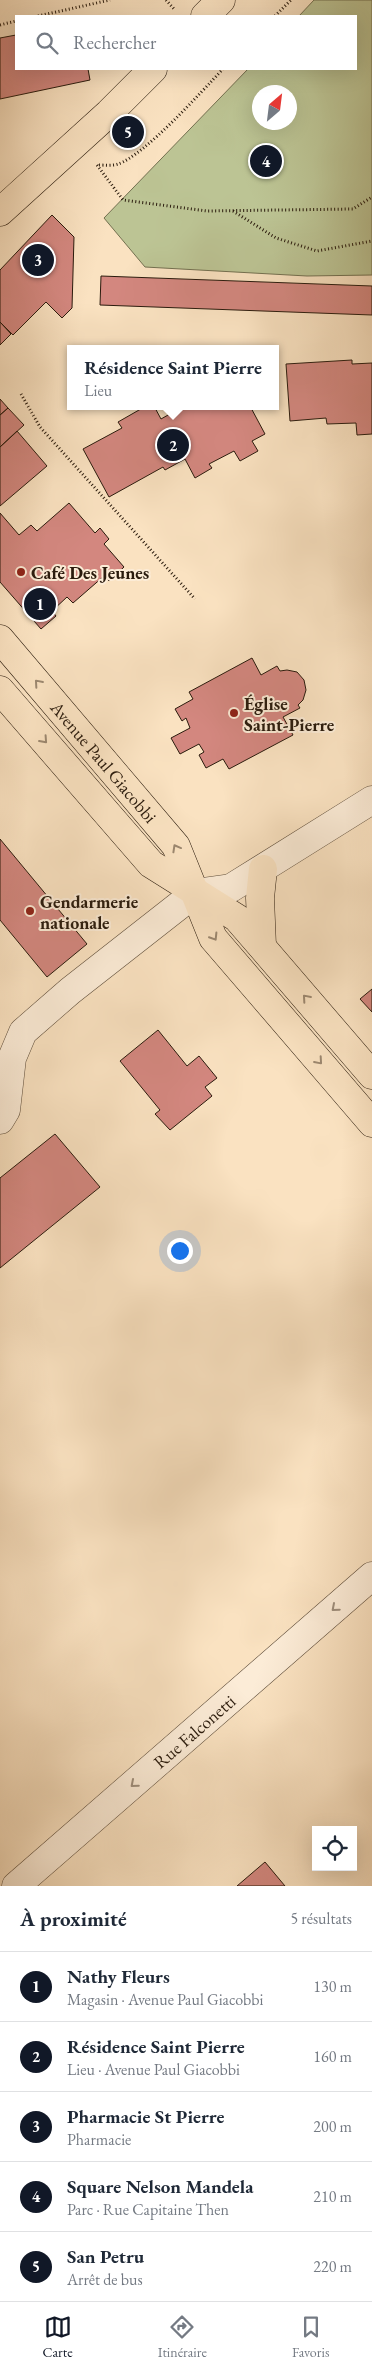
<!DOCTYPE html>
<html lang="fr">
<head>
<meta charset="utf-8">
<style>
  :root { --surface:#fff; --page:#f2f2f3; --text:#1f2937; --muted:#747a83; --line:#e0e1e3; --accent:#111827 }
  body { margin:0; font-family:"EB Garamond",serif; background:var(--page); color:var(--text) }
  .controls { position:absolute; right:15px; bottom:15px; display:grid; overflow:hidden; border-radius:0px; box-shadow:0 5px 20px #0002 }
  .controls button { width:45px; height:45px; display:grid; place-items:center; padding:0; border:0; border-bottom:1px solid var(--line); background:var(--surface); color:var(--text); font:25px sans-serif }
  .compass { position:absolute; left:252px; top:85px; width:45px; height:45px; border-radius:50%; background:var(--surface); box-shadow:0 5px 20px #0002; rotate:28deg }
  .you { position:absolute; left:179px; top:1250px; width:18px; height:18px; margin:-12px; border:4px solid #fff; border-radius:50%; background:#1a73e8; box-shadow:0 0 0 8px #1a73e833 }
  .badge { display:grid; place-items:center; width:32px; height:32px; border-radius:50%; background:var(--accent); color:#fff; font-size:16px; font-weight:700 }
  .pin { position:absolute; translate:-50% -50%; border:2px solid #fff; box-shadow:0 1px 5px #0006 }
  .popup { position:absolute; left:67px; top:345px; width:212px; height:65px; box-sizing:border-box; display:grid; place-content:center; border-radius:0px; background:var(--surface); filter:drop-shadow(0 1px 4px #0005); font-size:16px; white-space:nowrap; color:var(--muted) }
  .popup b { font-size:19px; color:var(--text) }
  .popup::after { content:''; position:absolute; left:50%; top:100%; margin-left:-10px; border:10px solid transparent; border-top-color:var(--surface) }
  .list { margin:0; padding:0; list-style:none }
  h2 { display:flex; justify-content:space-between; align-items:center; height:65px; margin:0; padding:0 20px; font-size:21px }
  h2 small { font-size:16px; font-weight:400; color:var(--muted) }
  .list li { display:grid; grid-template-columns:32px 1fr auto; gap:15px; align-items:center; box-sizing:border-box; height:70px; padding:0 20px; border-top:1px solid var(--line) }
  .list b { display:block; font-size:19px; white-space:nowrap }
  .list p { margin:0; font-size:16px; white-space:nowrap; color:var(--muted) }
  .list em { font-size:16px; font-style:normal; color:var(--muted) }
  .icon { flex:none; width:28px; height:28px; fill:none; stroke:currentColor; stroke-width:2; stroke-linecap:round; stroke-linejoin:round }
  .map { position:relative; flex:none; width:372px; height:1886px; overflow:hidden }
  .search { position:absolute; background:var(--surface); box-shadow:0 5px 20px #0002; left:15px; right:15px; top:15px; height:55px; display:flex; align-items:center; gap:12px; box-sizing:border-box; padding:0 18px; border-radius:0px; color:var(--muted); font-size:19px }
  .sheet { height:415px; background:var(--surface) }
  nav { display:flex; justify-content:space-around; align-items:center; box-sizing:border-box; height:70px; border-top:1px solid var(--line); background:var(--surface); font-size:14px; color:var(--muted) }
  nav a { display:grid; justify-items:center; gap:2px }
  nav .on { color:var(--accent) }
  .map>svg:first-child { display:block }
  .green { fill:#bcc494; stroke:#737050; fill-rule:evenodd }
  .building { fill:#d3877f; stroke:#2a1b0d }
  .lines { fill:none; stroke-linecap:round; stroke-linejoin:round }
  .minor-casing { stroke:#5e4d3a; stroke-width:29 }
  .major-casing { stroke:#2a1b0d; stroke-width:29 }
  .path { stroke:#2a1b0d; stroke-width:3; stroke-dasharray:1 2.5; stroke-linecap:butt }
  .minor { stroke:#fcecd7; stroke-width:28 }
  .major { stroke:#fae2c1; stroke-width:28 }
  .oneway { stroke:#9c8870 }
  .oneway2 { stroke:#9e8e7c }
  .poi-dot { fill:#8f2418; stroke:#fcecd7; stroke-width:2 }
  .labels { text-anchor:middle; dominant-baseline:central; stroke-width:4; stroke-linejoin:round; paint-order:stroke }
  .poi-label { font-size:18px; font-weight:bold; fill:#2a1b0d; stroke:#fcecd7; text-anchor:start }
  .street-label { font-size:18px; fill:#2a1b0d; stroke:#fcecd7 }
</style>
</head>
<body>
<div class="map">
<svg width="372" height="1886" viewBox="0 0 372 1886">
  <rect width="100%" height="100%" fill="#fae2c1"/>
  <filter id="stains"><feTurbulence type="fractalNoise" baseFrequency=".004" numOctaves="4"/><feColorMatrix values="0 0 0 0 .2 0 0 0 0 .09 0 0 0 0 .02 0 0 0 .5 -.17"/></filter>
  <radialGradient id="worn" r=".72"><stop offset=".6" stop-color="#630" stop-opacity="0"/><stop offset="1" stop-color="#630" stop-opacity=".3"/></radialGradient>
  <path class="green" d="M314,0H372V275L307,276L145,267L104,218L248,69H356V16H299ZM260,92H290V122H260Z"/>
  <path class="building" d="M16,35V69H88L90,80L0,99V38Z
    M52,215L74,237L72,308L62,318L46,302L13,335L0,322V270Z
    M101,276L372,286V315L100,305Z
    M0,322L11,334L0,345Z
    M352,360V364L372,363V434L357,435L356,423L327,424L326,418L290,421L286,364Z
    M0,399L8,408L0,415Z
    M146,406H154L161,419L184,406H250L265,434L252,441L258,451L240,461L234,451L209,464L212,468L195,478L185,459L165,470L163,467L109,497L83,449L122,428L118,422Z
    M8,408L24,425L0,447V415Z
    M17,431L47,466L0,506V447Z
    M69,503L95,533L100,528L109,539L104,544L124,567L109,581L104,576L73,603L67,597L52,611L56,616L41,629L0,582V513L19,535L31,525L37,531Z
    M252,658L261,675L277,666L280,671L287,670L297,672L304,680L306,690L303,700L298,705L300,708L283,717L293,735L229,769L223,759L206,768L199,755L204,752L199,744L180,754L171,738L190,728L186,718L182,721L175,709L193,699L189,692Z
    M0,839L87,944L47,977L0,920Z
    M372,989V1012L360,999Z
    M158,1030L187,1066L199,1056L217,1078L205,1087L212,1096L170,1130L155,1114L160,1110L120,1061Z
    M55,1134L100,1187L0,1268V1178Z
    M265,1862L285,1886H237Z"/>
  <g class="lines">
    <g class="minor-casing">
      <g id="minor">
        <path d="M0,1120L6,1110L12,1058L23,1032L70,991L195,893L231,888L372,800"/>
        <path id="s1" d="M16,1886L372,1576"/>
      </g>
    </g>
    <g class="major-casing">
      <g id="major">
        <path d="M205,16L221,0"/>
        <path d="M0,212L109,113L153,69"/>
        <path id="s2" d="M0,639L176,846L213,938L372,1123"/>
        <path d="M0,690L151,864L237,918L372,1075"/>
        <path d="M262,946L260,898L263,869"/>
      </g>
    </g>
    <path class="path" d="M166,0L174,9
      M38,16L110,0
      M275,16L291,0
      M0,25L16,21
      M97,165L123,200L207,211L353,209L372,197
      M99,165C104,165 113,166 118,164C145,155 201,92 223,69
      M233,211L276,238L317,251L372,241
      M21,394L40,427L195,599"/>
    <use href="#minor" class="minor"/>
    <use href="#major" class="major"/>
  </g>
  <defs><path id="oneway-chevron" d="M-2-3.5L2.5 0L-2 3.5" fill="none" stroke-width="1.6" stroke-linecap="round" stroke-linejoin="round" transform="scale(1.25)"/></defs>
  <g class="oneway">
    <use href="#oneway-chevron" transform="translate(38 683) rotate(-131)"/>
    <use href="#oneway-chevron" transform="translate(44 740) rotate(48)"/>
    <use href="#oneway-chevron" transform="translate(176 848) rotate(-119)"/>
    <use href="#oneway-chevron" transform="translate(214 937) rotate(58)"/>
    <use href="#oneway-chevron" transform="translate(306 998) rotate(-131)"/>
    <use href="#oneway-chevron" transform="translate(319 1061) rotate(49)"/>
  </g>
  <g class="oneway2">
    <use href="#oneway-chevron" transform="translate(335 1608) rotate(139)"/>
    <use href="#oneway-chevron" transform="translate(134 1784) rotate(139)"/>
  </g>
  <g class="poi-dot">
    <circle cx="21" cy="572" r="5"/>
    <circle cx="234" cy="713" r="5"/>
    <circle cx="30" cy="911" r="5"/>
  </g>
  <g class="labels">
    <g class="poi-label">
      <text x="31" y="572">Café Des Jeunes</text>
      <text x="244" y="703">Église<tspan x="244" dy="21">Saint-Pierre</tspan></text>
      <text x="40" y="901">Gendarmerie<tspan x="40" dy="21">nationale</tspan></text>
    </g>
    <g class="street-label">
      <text stroke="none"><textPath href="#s2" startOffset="161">Avenue Paul Giacobbi</textPath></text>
      <text stroke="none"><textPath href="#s1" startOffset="236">Rue Falconetti</textPath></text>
    </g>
  </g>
  <rect width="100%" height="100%" filter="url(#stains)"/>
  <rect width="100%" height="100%" fill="url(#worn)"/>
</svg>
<div class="controls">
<button><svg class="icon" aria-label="locate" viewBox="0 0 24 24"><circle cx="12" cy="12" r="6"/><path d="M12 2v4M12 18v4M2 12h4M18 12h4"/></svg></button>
</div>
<svg class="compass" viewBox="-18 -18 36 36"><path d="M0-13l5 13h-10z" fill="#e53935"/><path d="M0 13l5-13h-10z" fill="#747a83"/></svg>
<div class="you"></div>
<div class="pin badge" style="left:40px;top:604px">1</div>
<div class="pin badge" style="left:173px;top:445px">2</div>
<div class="popup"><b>Résidence Saint Pierre</b>Lieu</div>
<div class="pin badge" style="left:38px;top:260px">3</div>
<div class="pin badge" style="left:266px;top:161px">4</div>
<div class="pin badge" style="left:128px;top:132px">5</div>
<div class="search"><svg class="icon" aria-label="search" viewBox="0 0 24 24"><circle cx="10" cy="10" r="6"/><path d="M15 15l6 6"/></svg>Rechercher</div>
</div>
<section class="sheet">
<h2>À proximité<small>5 résultats</small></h2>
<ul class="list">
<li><span class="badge">1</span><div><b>Nathy Fleurs</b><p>Magasin · Avenue Paul Giacobbi</p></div><em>130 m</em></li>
<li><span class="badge">2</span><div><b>Résidence Saint Pierre</b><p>Lieu · Avenue Paul Giacobbi</p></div><em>160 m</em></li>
<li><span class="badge">3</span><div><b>Pharmacie St Pierre</b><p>Pharmacie</p></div><em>200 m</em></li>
<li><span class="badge">4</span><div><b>Square Nelson Mandela</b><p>Parc · Rue Capitaine Then</p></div><em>210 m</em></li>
<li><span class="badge">5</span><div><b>San Petru</b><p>Arrêt de bus</p></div><em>220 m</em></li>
</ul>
</section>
<nav>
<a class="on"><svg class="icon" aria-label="map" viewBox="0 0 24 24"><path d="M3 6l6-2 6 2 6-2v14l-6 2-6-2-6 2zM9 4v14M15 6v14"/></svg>Carte</a>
<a><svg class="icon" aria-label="directions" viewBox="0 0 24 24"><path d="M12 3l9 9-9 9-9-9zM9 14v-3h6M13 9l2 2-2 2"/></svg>Itinéraire</a>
<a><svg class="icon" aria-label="saved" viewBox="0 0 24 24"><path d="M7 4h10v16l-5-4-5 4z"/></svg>Favoris</a>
</nav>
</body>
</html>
